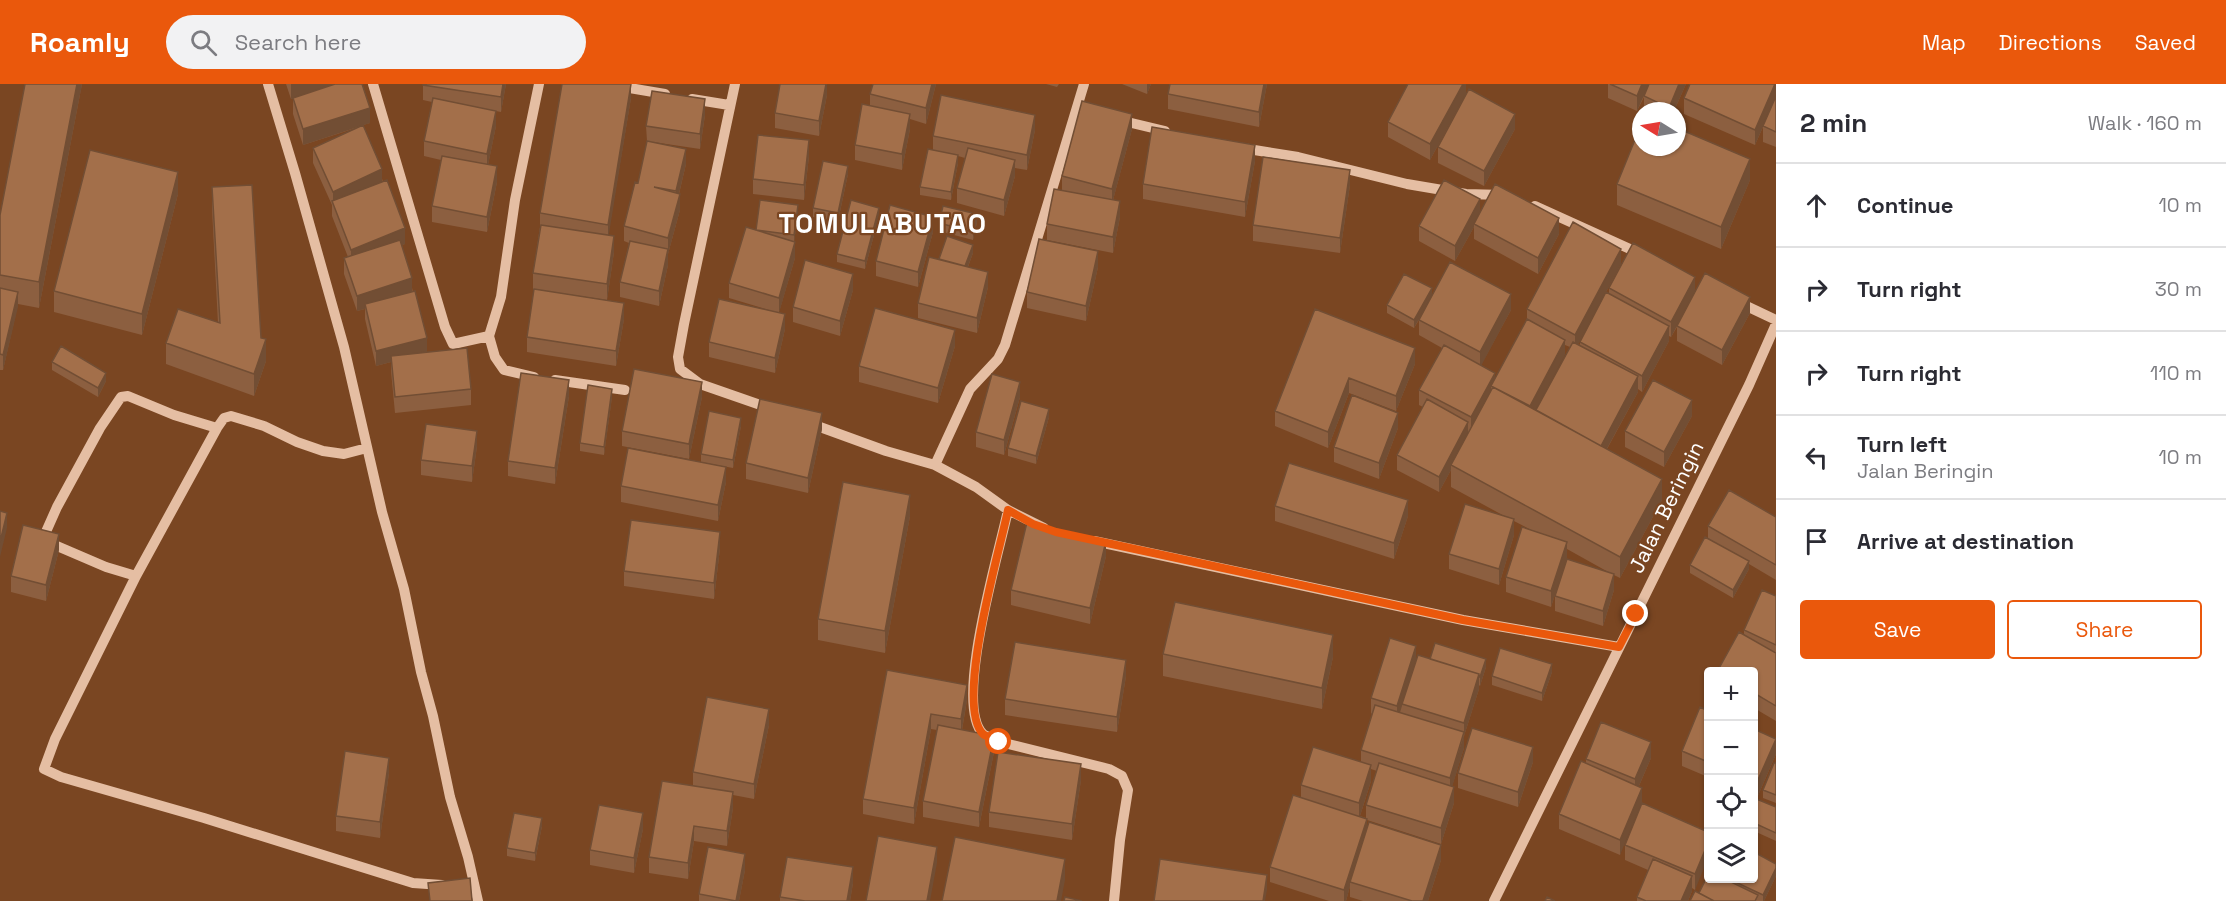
<!DOCTYPE html>
<html lang="en">
<head>
<meta charset="utf-8">
<style>
  :root { --surface:#fff; --page:#f2f2f3; --text:#2b2b33; --muted:#7c7c81; --line:#e1e1e2; --accent:#ea580c }
  body { margin:0; font-family:"Space Grotesk",sans-serif; background:var(--page); color:var(--text) }
  .controls { position:absolute; right:18px; bottom:18px; display:grid; overflow:hidden; border-radius:6px; box-shadow:0 2px 4px #0004 }
  .controls button { width:54px; height:54px; display:grid; place-items:center; padding:0; border:0; border-bottom:2px solid var(--line); background:var(--surface); color:var(--text); font:30px sans-serif }
  .compass { position:absolute; left:1632px; top:18px; width:54px; height:54px; border-radius:50%; background:var(--surface); box-shadow:0 2px 4px #0004; rotate:281deg }
  .stop { position:absolute; width:18px; height:18px; margin:-14px; border:4px solid #ea580c; border-radius:50%; background:#fff }
  .stop.end { background:#ea580c; border-color:#fff; box-shadow:0 2px 6px #0008 }
  .list { margin:0; padding:0; list-style:none }
  h2 { display:flex; justify-content:space-between; align-items:center; height:78px; margin:0; padding:0 24px; font-size:26px }
  h2 small { font-size:20px; font-weight:400; color:var(--muted) }
  .list li { display:grid; grid-template-columns:39px 1fr auto; gap:18px; align-items:center; box-sizing:border-box; height:84px; padding:0 24px; border-top:2px solid var(--line) }
  .list b { display:block; font-size:22px; white-space:nowrap }
  .list p { margin:0; font-size:20px; white-space:nowrap; color:var(--muted) }
  .list em { font-size:20px; font-style:normal; color:var(--muted) }
  .actions { display:flex; gap:12px; padding:18px 24px }
  .actions a { flex:1; padding:14px 0; border:2px solid var(--accent); border-radius:6px; text-align:center; font-size:21px; color:var(--accent) }
  .actions .main { background:var(--accent); color:#fff }
  .icon { flex:none; width:33px; height:33px; fill:none; stroke:currentColor; stroke-width:2; stroke-linecap:round; stroke-linejoin:round }
  .map { position:relative; flex:none; width:1776px; height:817px; overflow:hidden }
  header { display:flex; align-items:center; gap:36px; box-sizing:border-box; height:84px; padding:0 30px; background:var(--accent); color:#fff }
  header strong { font-size:28px }
  nav { display:flex; gap:33px; margin-inline-start:auto; font-size:21px }
  .search { width:420px; height:54px; background:var(--page); display:flex; align-items:center; gap:15px; box-sizing:border-box; padding:0 21px; border-radius:33px; color:var(--muted); font-size:22px }
  main { display:flex }
  aside { flex:1; background:var(--surface) }
  .map>svg:first-child { display:block }
  .lines { fill:none; stroke-linecap:round; stroke-linejoin:round }
  .minor { stroke:#e5bea3; stroke-width:10 }
  .wall { fill:#8c5f40; fill-rule:evenodd }
  .shaded-wall { fill:#724e34 }
  .building { fill:#a36f4a; stroke:#724e34; stroke-width:1.5 }
  .route { stroke:#ea580c; stroke-width:8 }
  .labels { text-anchor:middle; dominant-baseline:central; stroke-width:4.5; stroke-linejoin:round; paint-order:stroke }
  .street-label { font-size:21px; fill:#fff; stroke:#7a4622 }
  .district-label { font-size:27px; font-weight:bold; letter-spacing:1.5px; fill:#fff; stroke:#7a4622 }
</style>
</head>
<body>
<header>
<strong>Roamly</strong>
<div class="search"><svg class="icon" aria-label="search" viewBox="0 0 24 24"><circle cx="10" cy="10" r="6"/><path d="M15 15l6 6"/></svg>Search here</div>
<nav><a>Map</a><a>Directions</a><a>Saved</a></nav>
</header>
<main>
<div class="map">
<svg width="1776" height="817" viewBox="0 0 1776 817">
  <rect width="100%" height="100%" fill="#7a4622"/>
  <g class="lines">
    <path class="minor" d="M268,0L295,89L344,263L382,428L404,505L421,588L433,632L450,713L468,773L478,817
      M373,0L445,243L453,260L489,252L501,213L515,116L539,0
      M606,0L665,10
      M735,0L684,240L678,273L680,285L700,300L772,325
      M692,15L729,21
      M1119,36L1165,47
      M1242,64L1298,73L1407,100L1466,110L1503,111
      M1535,122L1641,170
      M1738,218L1776,236
      M489,252L495,273L504,286L534,293
      M555,296L625,306
      M809,339L886,367L935,381L970,305L998,275L1005,261L1084,0
      M367,364L344,370L323,367L297,358L264,342L231,332L224,334L217,344L136,492L55,655L44,685L61,693L204,734L413,799L442,801
      M935,381L976,403L1008,426L1044,444
      M1008,426C1000,466 953,620 983,650C987,653 995,655 1000,658L1109,685L1122,692L1128,706L1120,756L1114,817
      M1094,457L1463,536L1619,563
      M136,492L106,483L50,459L45,450L57,423L100,344L121,313L128,312L174,331L217,344
      M1494,817L1749,301L1776,240"/>
  </g>
  <path class="wall" d="M25,0H82L39,224L18,220L3,286H0V131Z
    M286,0H334L370,39L363,41L405,160L402,161L427,268L471,305V321L395,329L391,287V278L376,282L365,235V225L357,227L344,190V174L348,173L332,132V121L313,79V64L356,44L303,61L293,30V14L291,15Z
    M423,0H506L501,28L496,27V42L488,81L497,98L487,148L432,138V122L441,76L424,72V57L432,18L423,16Z
    M827,0V11L819,52L775,44V29Z
    M873,0H936L926,40L910,35V45L902,86L855,76V61L870,22V10Z
    M1046,0H1059L1057,3Z
    M1122,0H1151L1147,10Z
    M1170,0H1267L1259,43L1168,25V10Z
    M1466,0V10L1430,76L1388,53V38Z
    M1608,0H1686L1674,27H1644V13L1637,27L1608,14Z
    M1776,0V63L1763,58V43L1755,61L1684,30V14Z
    M631,14L608,151L614,168L607,216L533,205V189L540,143V129Z
    M705,31L700,65L653,58L686,80L679,110L680,126L668,170V181L659,222L620,213V198L629,159L624,157V142L638,99L647,57L646,42Z
    M1132,45L1113,116L1120,133L1113,169L1047,156V140L1062,106V92Z
    M1515,45L1484,102L1438,79V63Z
    M1035,46L1027,86L1015,84V92L1004,132L957,119V104L965,74L958,72V79L951,116L920,111V103L933,66V52Z
    M809,72L804,116L753,110V95Z
    M1255,77L1245,133L1143,115V100Z
    M848,90L838,137L813,133V124Z
    M1750,96L1721,165L1617,121V100Z
    M1350,101L1340,169L1253,157V141Z
    M212,103L261,254L266,277L254,312L166,280V259L218,239L212,125Z
    M178,110L142,251L54,228V207Z
    M1480,127L1559,150L1538,190L1474,155V143L1455,177L1419,157V142Z
    M798,129L794,158L795,174L779,228L785,245L775,289L709,273V258L772,227L729,214V199L756,146Z
    M879,132L865,185L837,178V170Z
    M977,138L973,156L939,147V139Z
    M933,148L918,203L876,192V177Z
    M973,169L968,183L988,203L977,249L918,234V219L939,175Z
    M1621,180L1578,260L1580,261V258L1609,210V204L1695,207L1750,229L1722,281L1677,257V243L1671,253L1669,252V257L1642,308L1638,305V308L1607,365L1662,416L1620,494L1614,491V506L1603,542L1555,527V512L1610,489L1567,465V474L1551,523L1506,508V493L1533,447L1514,437V451L1499,501L1449,485V470L1508,434L1451,403V386L1439,408L1397,386V371L1423,323L1419,321V306L1442,264L1419,251V236L1414,244L1387,229V221L1432,212L1511,226L1481,281L1495,295L1527,236V225ZM1565,261L1570,263L1546,308Z
    M1098,183L1086,237L1027,224V208Z
    M853,206L840,252L793,238V223Z
    M624,235L616,282L527,268V253Z
    M955,262L938,319L859,298V282Z
    M1415,264V280L1396,327L1349,309L1328,364L1275,342V327Z
    M52,278L106,297L98,313L52,286Z
    M569,312L555,400L508,392V377Z
    M612,313L604,371L580,367V359Z
    M702,313L689,375L622,362V347Z
    M1020,313L1004,371L976,363V348Z
    M1692,332L1664,383L1625,363V347Z
    M1049,333L1036,380L1008,372V364Z
    M741,342L733,384L701,378V370Z
    M1398,344L1379,395L1334,378V363Z
    M822,345L808,409L746,395V379Z
    M477,362L472,398L421,391V376Z
    M726,398L718,437L621,418V402Z
    M1275,422L1408,432L1394,475L1275,437Z
    M910,432L885,569L818,556V535Z
    M1776,433V496L1749,480V485L1733,514L1690,489V481L1708,454V442Z
    M720,464L714,515L624,502V487Z
    M59,466L46,517L11,508V492Z
    M1106,472L1090,540L1011,521V506Z
    M1776,512V637L1754,624V588L1744,550V546Z
    M1163,570L1333,573L1322,625L1163,592Z
    M1416,576L1486,583L1480,602L1479,601V605L1464,652V664L1452,702L1454,719L1441,760L1367,736V744L1441,776L1428,817H1363L1350,813V802L1346,817H1329L1270,798V783L1301,714V701L1361,678V666L1372,630L1371,629V614ZM1371,685L1377,687L1366,721V734L1360,732L1371,697Z
    M887,586L967,616L962,646L994,668L979,743L923,733V717L937,646L931,645L914,740L863,730V715Z
    M1552,588L1542,617L1492,601V592Z
    M1126,592L1117,648L1005,631V615Z
    M1708,627V693L1682,682V667Z
    M769,641L754,715L733,711V724L727,762L694,757L688,795L649,789V773L693,702V688Z
    M1754,645L1776,670L1757,714L1754,712Z
    M1651,674L1639,702L1620,771L1559,745V730L1586,680V675Z
    M1533,678L1518,723L1458,704V689Z
    M1776,679V719L1763,714V706Z
    M389,689L380,754L336,747V732Z
    M1081,696L1072,756L989,743V728Z
    M1754,714L1776,723V757L1754,747Z
    M542,742L535,777L507,772V764Z
    M643,745L634,789L590,781V766Z
    M1708,748L1695,806L1692,804V807L1688,817H1637V813L1648,786L1625,776V761Z
    M1776,780V792L1764,817H1690L1699,809L1708,795H1754Z
    M745,786L739,817H699V810Z
    M853,799L850,817H780V813Z"/>
  <path class="shaded-wall" d="M77,0H82L39,224V198Z
    M291,0H334L291,15Z
    M503,0H506L501,28V13Z
    M631,0V14L608,156V141Z
    M826,0H827V11L819,52V37Z
    M932,0H936L926,40V24Z
    M1147,0H1151L1147,10Z
    M1264,0H1267L1259,43V28Z
    M1463,0H1466V10L1430,76V60Z
    M1642,0H1649L1637,27V12Z
    M1679,0H1686L1674,27H1669V24Z
    M1775,0H1776V13L1755,61V46Z
    M705,15V31L700,65V50Z
    M370,24V39L303,61V45Z
    M496,27V42L487,86V70Z
    M910,30V45L902,86V70Z
    M1132,30V45L1112,120V105Z
    M1515,30V45L1484,102V87Z
    M1035,31V46L1027,86V71Z
    M809,56V72L804,116V101Z
    M1255,61V77L1245,133V118Z
    M686,65V80L676,122V107Z
    M958,71V79L951,116V108Z
    M1750,75V96L1721,165V143Z
    M1015,76V92L1004,132V116Z
    M497,82V98L487,148V133Z
    M848,82V90L838,137V129Z
    M382,85V100L333,120V108Z
    M1350,86V101L1340,169V154Z
    M178,88V110L142,251V230Z
    M680,110V126L668,170V154Z
    M1480,115V130L1474,140V143L1455,177V162Z
    M1120,117V133L1113,169V153Z
    M798,121V129L794,159V151Z
    M879,124V132L865,185V177Z
    M977,130V138L973,156V148Z
    M933,133V148L918,203V188Z
    M1559,134V150L1538,190V174Z
    M405,144V160L351,181V166Z
    M614,152V168L607,216V200Z
    M795,158V174L779,229V214Z
    M973,161V169L964,193V185Z
    M668,165V181L659,222V207Z
    M1621,165V180L1575,266V251Z
    M1098,167V183L1086,237V222Z
    M988,188V203L977,249V234Z
    M853,190V206L840,252V237Z
    M1695,193V208L1671,253V238Z
    M412,194V209L365,220V225L357,227V212Z
    M1432,204V212L1414,244V236Z
    M18,208V223L3,286V271Z
    M1511,210V226L1480,284V268Z
    M1750,213V229L1722,281V266Z
    M624,219V235L616,282V267Z
    M785,230V245L775,289V274Z
    M1669,242V257L1642,308V292Z
    M955,246V262L938,319V304Z
    M427,254V270L391,272V278L376,282V267Z
    M266,255V277L254,312V290Z
    M1565,256V271L1530,338V322Z
    M1415,264V280L1396,327V312Z
    M106,289V297L98,313V304Z
    M1495,289V304L1491,302V311L1471,349V333Z
    M1638,292V308L1599,379V364Z
    M1349,294V309L1328,364V348Z
    M569,296V312L555,400V384Z
    M702,298V313L689,375V360Z
    M1020,298V313L1004,371V356Z
    M612,305V313L604,371V363Z
    M1692,316V332L1664,383V368Z
    M1049,325V333L1036,380V372Z
    M822,329V345L808,409V394Z
    M1398,329V344L1379,395V379Z
    M741,334V342L733,384V376Z
    M1468,338V353L1451,381V386L1439,408V393Z
    M477,347V362L472,398V382Z
    M726,383V398L718,437V421Z
    M1662,395V416L1620,494V473Z
    M910,411V432L885,569V547Z
    M1408,416V432L1394,475V459Z
    M7,429V444L0,473V458Z
    M1514,435V451L1499,501V485Z
    M720,448V464L714,515V499Z
    M59,450V466L46,517V501Z
    M1106,457V472L1090,540V524Z
    M1567,458V474L1551,523V507Z
    M1749,477V485L1733,514V506Z
    M1614,490V506L1603,542V527Z
    M1333,551V573L1322,625V604Z
    M1416,562V577L1397,638V622Z
    M1486,575V583L1480,602V593Z
    M1126,576V592L1117,648V633Z
    M1552,580V588L1542,617V609Z
    M1479,590V605L1464,652V664L1450,710V694L1464,651V639Z
    M967,601V616L961,651V635Z
    M769,625V641L754,715V700Z
    M931,630V645L914,740V724Z
    M994,652V668L979,743V728Z
    M1776,655V670L1757,714V698Z
    M1651,658V674L1635,711V695Z
    M1533,663V678L1518,723V708Z
    M389,674V689L380,754V738Z
    M1081,680V696L1072,756V740Z
    M1371,681V697L1359,735V719Z
    M1454,703V719L1441,760V744Z
    M1642,704V719L1620,771V756Z
    M733,708V724L727,762V747Z
    M643,729V745L634,789V774Z
    M542,734V742L535,777V769Z
    M1367,735V750L1350,798V802L1346,817H1344V806Z
    M694,742V757L688,795V779Z
    M1708,759V774L1695,806V790Z
    M1441,761V776L1428,817H1423Z
    M937,763V779L930,817H927Z
    M745,770V786L739,817H736Z
    M1065,775V796L1061,817H1057Z
    M853,783V799L850,817H847Z
    M1776,784V792L1764,817H1763V811Z
    M1267,791V806L1265,817H1263Z
    M1692,792V807L1688,817H1681Z"/>
  <path class="building" d="M25,0H77L39,198L0,191V131Z
    M335,0H362L370,24L303,45L293,14Z
    M423,0H503L501,13L423,1Z
    M562,0H631L608,141L540,129Z
    M780,0H826L819,37L775,29Z
    M873,0H932L926,24L870,10Z
    M1170,0H1264L1259,28L1168,10Z
    M1408,0H1463L1430,60L1388,38Z
    M1610,0H1642L1637,12Z
    M1649,0H1679L1669,24L1644,12Z
    M1690,0H1775L1755,46L1684,14Z
    M1469,5L1515,30L1484,87L1438,63Z
    M652,7L705,15L700,50L646,42Z
    M941,11L1035,31L1027,71L933,52Z
    M1776,12V48L1763,42Z
    M433,14L496,27L487,70L424,57Z
    M1082,17L1132,30L1112,105L1062,92Z
    M862,20L910,30L902,70L855,61Z
    M363,41L382,85L333,108L313,64Z
    M1641,41V63H1677V44L1750,75L1721,143L1617,100Z
    M1152,43L1255,61L1245,118L1143,100Z
    M758,51L809,56L804,101L753,95Z
    M647,57L686,65L676,107L654,103L680,110L668,154L624,142L635,98L638,99Z
    M968,64L1015,76L1004,116L957,104Z
    M928,65L958,71L951,108L920,103Z
    M90,66L178,88L142,230L54,207Z
    M442,72L497,82L487,133L432,122Z
    M1263,73L1350,86L1340,154L1253,141Z
    M823,77L848,82L838,129L813,124Z
    M387,96L405,144L351,166L332,117Z
    M1444,96L1480,115L1455,162L1419,142Z
    M1495,100L1559,134L1538,174L1474,140Z
    M252,101L261,254L266,255L254,290L166,259L178,225L220,239L212,103Z
    M1054,105L1120,117L1113,153L1047,140Z
    M760,116L798,121L794,151L756,146Z
    M851,116L879,124L865,177L837,170Z
    M890,121L933,133L918,188L876,177Z
    M943,122L977,130L973,148L939,139Z
    M1573,138L1621,165L1575,251L1527,225Z
    M541,141L614,152L607,200L533,189Z
    M746,143L795,158L779,214L729,199Z
    M947,152L973,161L965,182L939,175Z
    M1039,155L1098,167L1086,222L1027,208Z
    M400,156L412,194L357,212L344,174Z
    M630,157L668,165L659,207L620,198Z
    M1633,159L1695,193L1671,238L1609,204Z
    M929,173L988,188L977,234L918,219Z
    M805,176L853,190L840,237L793,223Z
    M1450,178L1511,210L1480,268L1419,236Z
    M1705,189L1750,213L1722,266L1677,242Z
    M1404,190L1432,204L1414,236L1387,221Z
    M0,204L18,208L3,271L0,270Z
    M534,205L624,219L616,267L527,253Z
    M415,207L427,254L376,267L365,220Z
    M1606,208L1669,242L1642,292L1580,258Z
    M719,215L785,230L775,274L709,258Z
    M875,224L955,246L938,304L859,282Z
    M1315,225L1415,264L1396,312L1349,294L1328,348L1275,327Z
    M1527,235L1565,256L1530,322L1491,302Z
    M1573,258L1638,292L1601,362L1536,326Z
    M1444,261L1495,289L1471,333L1419,306Z
    M61,262L106,289L98,304L52,278Z
    M467,264L471,305L395,313L391,272Z
    M634,285L702,298L689,360L622,347Z
    M521,289L569,296L555,384L508,377Z
    M992,290L1020,298L1004,356L976,348Z
    M1653,296L1692,316L1664,368L1625,347Z
    M588,301L612,305L604,363L580,359Z
    M1493,303L1662,395L1620,473L1451,381Z
    M1352,311L1398,329L1379,379L1334,363Z
    M760,315L822,329L808,394L746,379Z
    M1427,315L1468,338L1439,393L1397,371Z
    M1021,317L1049,325L1036,372L1008,364Z
    M709,327L741,334L733,376L701,370Z
    M426,340L477,347L472,382L421,376Z
    M628,364L726,383L718,421L621,402Z
    M1289,379L1408,416L1394,459L1275,422Z
    M843,398L910,411L885,547L818,535Z
    M1729,406L1776,433V481L1708,442Z
    M1465,420L1514,435L1499,485L1449,470Z
    M0,427L7,429L0,458Z
    M631,436L720,448L714,499L624,487Z
    M1027,438L1106,457L1090,524L1011,506Z
    M23,441L59,450L46,501L11,492Z
    M1522,443L1567,458L1551,507L1506,493Z
    M1705,453L1749,477L1733,506L1690,481Z
    M1567,475L1614,490L1603,527L1555,512Z
    M1762,506L1776,512V561L1744,546Z
    M1175,518L1333,551L1322,604L1163,570Z
    M1739,548L1776,569V622L1754,609V588H1717Z
    M1390,554L1416,562L1397,622L1371,614Z
    M1015,558L1126,576L1117,633L1005,615Z
    M1435,559L1486,575L1480,593H1479V590L1430,575Z
    M1500,564L1552,580L1542,609L1492,592Z
    M1418,571L1479,590L1464,639L1402,620Z
    M887,586L967,601L961,635L931,630L914,724L863,715Z
    M707,613L769,625L754,700L693,688Z
    M1375,621L1464,648L1450,694L1361,666Z
    M1700,623L1708,627V678L1682,667Z
    M1601,638L1651,658L1635,695L1586,675Z
    M938,641L994,652L979,728L923,717Z
    M1472,644L1533,663L1518,708L1458,689Z
    M1754,645L1776,655L1757,698L1754,696Z
    M1313,663L1371,681L1359,719L1301,701Z
    M345,667L389,674L380,738L336,732Z
    M998,668L1081,680L1072,740L989,728Z
    M1581,677L1642,704L1620,756L1559,730Z
    M1379,679L1454,703L1441,744L1366,721Z
    M1774,679H1776V711L1763,706Z
    M662,697L733,708L727,747L694,742L688,779L649,773Z
    M1293,711L1367,735L1344,806L1270,783Z
    M1754,714L1776,723V749L1754,739Z
    M1642,719L1708,748V759L1695,790L1625,761Z
    M599,721L643,729L634,774L590,766Z
    M514,729L542,734L535,769L507,764Z
    M1369,738L1441,761L1423,817H1412L1350,798Z
    M878,752L937,763L927,817H866Z
    M955,753L1065,775L1057,817H942Z
    M708,763L745,770L736,817L699,810Z
    M1754,768L1776,780V784L1763,811L1729,795H1754Z
    M787,773L853,783L847,817H805L780,813Z
    M1160,775L1267,791L1263,817H1154Z
    M1653,775L1692,792L1681,817H1646L1637,813Z
    M1708,791V795H1725L1758,811L1755,817H1714L1699,809Z
    M470,794L472,817H430L428,799Z
    M1695,807L1714,817H1690Z
    M1065,813L1082,817H1064Z
    M1547,813L1555,817H1545Z"/>
  <g class="lines">
    <path class="route" d="M999,658C995,655 987,653 983,650C954,620 1000,466 1008,426L1033,440L1056,448L1463,536L1619,563L1636,530"/>
  </g>
  <g class="labels">
    <g class="street-label">
      <text transform="translate(1666 423) rotate(-64)">Jalan Beringin</text>
    </g>
    <g class="district-label">
      <text x="883" y="139">TOMULABUTAO</text>
    </g>
  </g>
</svg>
<div class="controls">
<button>+</button>
<button>−</button>
<button><svg class="icon" aria-label="locate" viewBox="0 0 24 24"><circle cx="12" cy="12" r="6"/><path d="M12 2v4M12 18v4M2 12h4M18 12h4"/></svg></button>
<button><svg class="icon" aria-label="layers" viewBox="0 0 24 24"><path d="M12 4l9 5-9 5-9-5zM3 14l9 5 9-5"/></svg></button>
</div>
<svg class="compass" viewBox="-18 -18 36 36"><path d="M0-13l5 13h-10z" fill="#e53935"/><path d="M0 13l5-13h-10z" fill="#7c7c81"/></svg>
<div class="stop" style="left:999px;top:658px"></div>
<div class="stop end" style="left:1636px;top:530px"></div>
</div>
<aside>
<h2>2 min<small>Walk · 160 m</small></h2>
<ul class="list">
<li><svg class="icon" aria-label="ahead" viewBox="0 0 24 24"><path d="M12 20V5M6 11l6-6 6 6"/></svg><div><b>Continue</b></div><em>10 m</em></li>
<li><svg class="icon" aria-label="right" viewBox="0 0 24 24"><path d="M7 20v-9h11M14 6l5 5-5 5"/></svg><div><b>Turn right</b></div><em>30 m</em></li>
<li><svg class="icon" aria-label="right" viewBox="0 0 24 24"><path d="M7 20v-9h11M14 6l5 5-5 5"/></svg><div><b>Turn right</b></div><em>110 m</em></li>
<li><svg class="icon" aria-label="left" viewBox="0 0 24 24"><path d="M17 20v-9H6M10 6l-5 5 5 5"/></svg><div><b>Turn left</b><p>Jalan Beringin</p></div><em>10 m</em></li>
<li><svg class="icon" aria-label="arrive" viewBox="0 0 24 24"><path d="M6 21V4h12l-3 4 3 4H6"/></svg><div><b>Arrive at destination</b></div></li>
</ul>
<div class="actions"><a class="main">Save</a><a>Share</a></div>
</aside>
</main>
</body>
</html>
